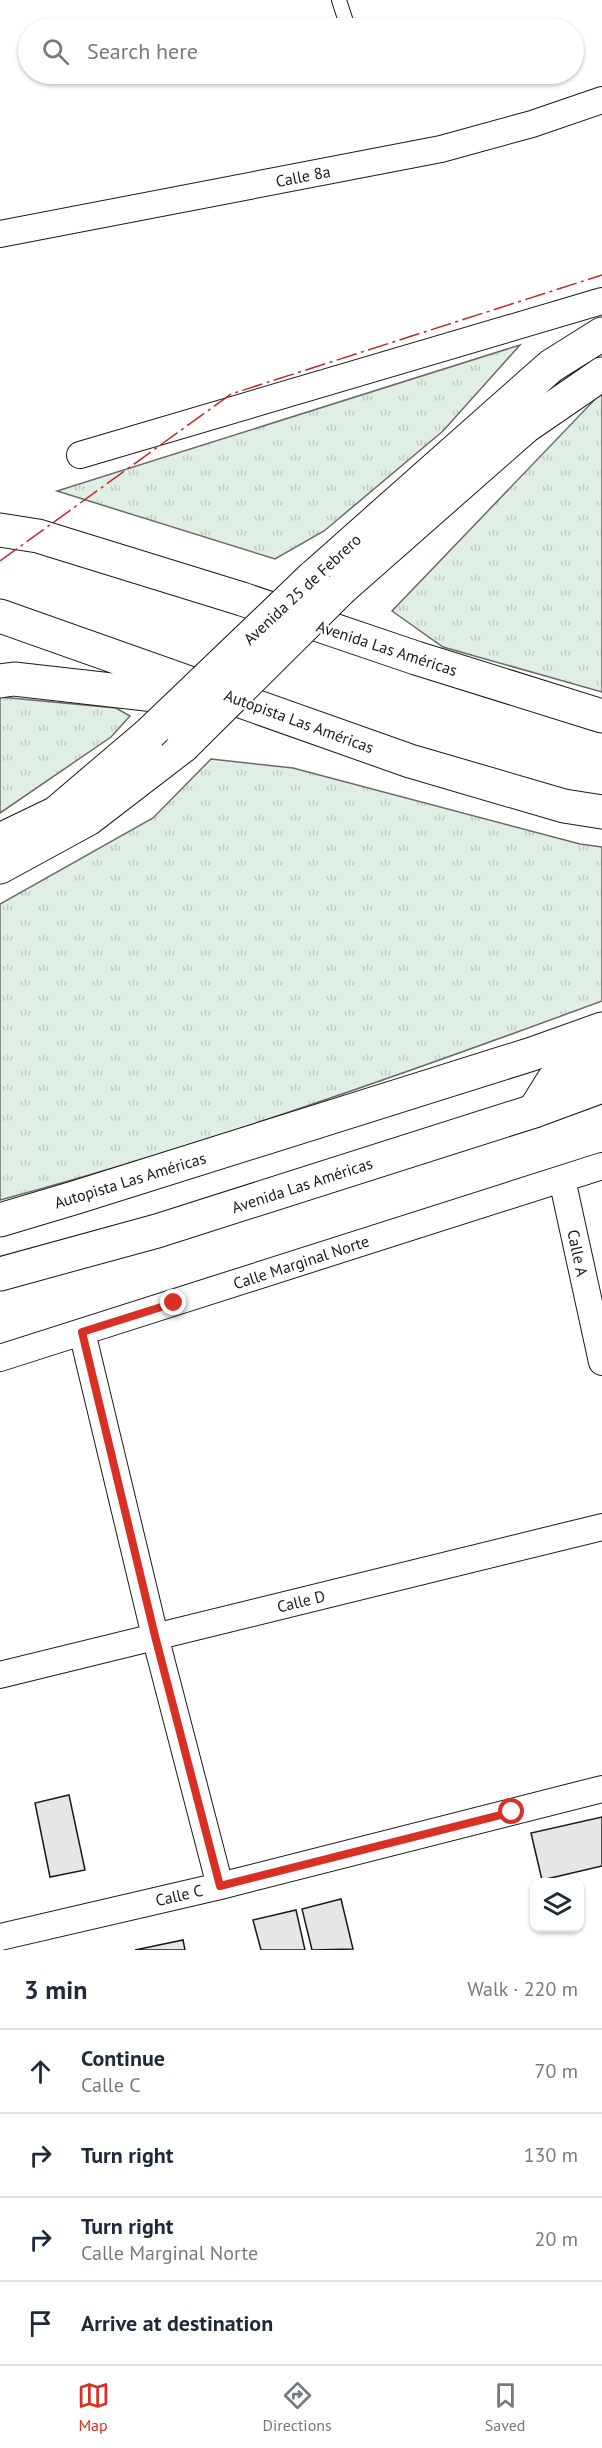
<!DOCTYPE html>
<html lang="en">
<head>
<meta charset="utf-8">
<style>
  :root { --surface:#fff; --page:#f6f6f7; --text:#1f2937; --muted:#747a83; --line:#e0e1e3; --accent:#d93025 }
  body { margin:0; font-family:"PT Sans",sans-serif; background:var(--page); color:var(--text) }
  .controls { position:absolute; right:18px; bottom:18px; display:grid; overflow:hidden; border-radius:12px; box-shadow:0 2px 4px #0004 }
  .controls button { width:54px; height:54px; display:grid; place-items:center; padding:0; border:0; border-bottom:2px solid var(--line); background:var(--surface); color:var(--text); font:30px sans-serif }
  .stop { position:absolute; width:18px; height:18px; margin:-14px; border:4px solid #d93025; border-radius:50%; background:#fff }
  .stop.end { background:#d93025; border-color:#fff; box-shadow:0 2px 6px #0008 }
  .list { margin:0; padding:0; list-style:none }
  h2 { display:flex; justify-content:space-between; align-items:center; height:78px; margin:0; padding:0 24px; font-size:26px }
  h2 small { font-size:20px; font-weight:400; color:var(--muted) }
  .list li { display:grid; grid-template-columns:39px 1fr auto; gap:18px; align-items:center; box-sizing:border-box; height:84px; padding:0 24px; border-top:2px solid var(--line) }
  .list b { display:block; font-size:22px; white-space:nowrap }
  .list p { margin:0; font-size:20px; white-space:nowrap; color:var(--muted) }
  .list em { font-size:20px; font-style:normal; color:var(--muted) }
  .icon { flex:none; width:33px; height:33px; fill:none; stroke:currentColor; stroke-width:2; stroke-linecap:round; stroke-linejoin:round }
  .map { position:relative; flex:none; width:602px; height:1950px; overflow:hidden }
  .search { position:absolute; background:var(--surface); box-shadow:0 2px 4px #0004; left:18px; right:18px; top:18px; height:66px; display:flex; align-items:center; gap:15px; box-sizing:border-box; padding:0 21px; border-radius:33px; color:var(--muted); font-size:22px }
  .sheet { height:414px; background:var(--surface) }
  nav { display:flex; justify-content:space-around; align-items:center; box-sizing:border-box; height:84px; border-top:2px solid var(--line); background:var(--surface); font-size:16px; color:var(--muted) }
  nav a { display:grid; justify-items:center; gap:3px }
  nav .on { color:var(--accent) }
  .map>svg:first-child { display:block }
  .grass { fill:url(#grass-tufts); stroke:#6a6a6a; stroke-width:1.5 }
  .building { fill:#e6e6e6; stroke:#1a1a1a; stroke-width:1.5 }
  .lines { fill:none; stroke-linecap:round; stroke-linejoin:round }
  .service-casing { stroke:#1a1a1a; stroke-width:16 }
  .minor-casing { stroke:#1a1a1a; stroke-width:28 }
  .primary-casing { stroke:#1a1a1a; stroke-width:35 }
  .motorway-casing { stroke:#1a1a1a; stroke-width:35 }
  .service { stroke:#fff; stroke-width:14 }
  .minor { stroke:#fff; stroke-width:26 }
  .primary { stroke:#fff; stroke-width:33 }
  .motorway { stroke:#fff; stroke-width:33 }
  .primary-bridge-casing { stroke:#1a1a1a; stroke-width:35; stroke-linecap:butt }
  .primary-bridge { stroke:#fff; stroke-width:33 }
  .power { stroke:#c62828; stroke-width:1.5; stroke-dasharray:21 4.5 3 4.5; stroke-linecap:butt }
  .route { stroke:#d93025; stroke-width:8 }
  .labels { text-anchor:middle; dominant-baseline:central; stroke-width:4.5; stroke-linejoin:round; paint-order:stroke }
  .street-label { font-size:16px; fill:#1a1a1a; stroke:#fff }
</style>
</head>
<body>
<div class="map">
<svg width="602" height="1950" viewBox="0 0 602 1950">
  <defs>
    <pattern id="grass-tufts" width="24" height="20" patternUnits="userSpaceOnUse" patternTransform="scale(1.5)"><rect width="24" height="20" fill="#e0efe3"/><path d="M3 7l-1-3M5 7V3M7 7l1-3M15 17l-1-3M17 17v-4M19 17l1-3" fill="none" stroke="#c0ccc2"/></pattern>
  </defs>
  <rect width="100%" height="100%" fill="#fff"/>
  <path class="grass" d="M520,345L443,431L324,531L275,559L57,491Z
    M602,392V692L443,647L392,611Z
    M0,697L116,708L130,716L111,737L0,813Z
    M211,759L293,768L580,844L602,847V1001C404,1074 204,1145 0,1200V904L153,818Z"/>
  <path class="building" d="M69,1795L85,1870L50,1877L35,1803Z
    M602,1817V1866L542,1880L531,1833Z
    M341,1899L353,1949L312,1950L302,1909Z
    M296,1910L305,1950H261L253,1920Z
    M183,1940L185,1950H135Z"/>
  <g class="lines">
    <g class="service-casing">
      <path id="service" d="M339,0L348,28"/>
    </g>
    <g class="minor-casing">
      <path id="minor" d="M0,234L441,149L532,124L602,100
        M80,455L602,301
        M562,1179L602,1362
        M82,1332L155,1636L220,1886
        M0,1358L602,1166
        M0,1675L602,1527
        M0,1937L220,1886L602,1789"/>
    </g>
    <g class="primary-casing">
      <path id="primary" d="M0,530L38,536L242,599L416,658L602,716
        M313,577L551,366L602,334
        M342,588L525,427L602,374
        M0,840L56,813L150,733
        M0,867L88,819L183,746
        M0,1274L157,1231L534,1111L602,1086"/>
    </g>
    <g class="motorway-casing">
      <path id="motorway" d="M0,616L410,761L564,806L602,812
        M0,681L14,679L199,700
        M534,1111L554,1079L602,1060
        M0,1220L77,1197L532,1054L602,1029"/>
    </g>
    <use href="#service" class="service"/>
    <use href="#minor" class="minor"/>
    <use href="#primary" class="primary"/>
    <use href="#motorway" class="motorway"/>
    <g class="primary-bridge-casing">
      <path id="primary-bridge" d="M150,733L313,577
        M183,746L342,588"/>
    </g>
    <use href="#primary-bridge" class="primary-bridge"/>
    <path class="power" d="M0,561L231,394L602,275"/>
  </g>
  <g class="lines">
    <path class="route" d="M174,1303L82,1332L155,1636L220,1886L512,1812"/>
  </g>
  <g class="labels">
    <g class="street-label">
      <text transform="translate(303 176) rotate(-11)">Calle 8a</text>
      <text transform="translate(302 589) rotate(-43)">Avenida 25 de Febrero</text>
      <text transform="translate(387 648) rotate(18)">Avenida Las Américas</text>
      <text transform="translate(299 721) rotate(20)">Autopista Las Américas</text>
      <text transform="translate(130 1180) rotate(-17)">Autopista Las Américas</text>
      <text transform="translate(302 1185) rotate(-18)">Avenida Las Américas</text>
      <text transform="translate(578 1253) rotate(78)">Calle A</text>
      <text transform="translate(301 1262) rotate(-18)">Calle Marginal Norte</text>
      <text transform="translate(301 1601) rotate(-14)">Calle D</text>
      <text transform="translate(179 1895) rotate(-13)">Calle C</text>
    </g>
  </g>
</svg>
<div class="controls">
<button><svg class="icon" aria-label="layers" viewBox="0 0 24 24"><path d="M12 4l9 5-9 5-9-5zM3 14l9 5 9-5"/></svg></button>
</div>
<div class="stop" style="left:512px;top:1812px"></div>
<div class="stop end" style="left:174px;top:1303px"></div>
<div class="search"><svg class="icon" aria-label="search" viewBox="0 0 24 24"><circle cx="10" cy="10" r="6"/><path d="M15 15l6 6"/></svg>Search here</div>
</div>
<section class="sheet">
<h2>3 min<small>Walk · 220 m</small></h2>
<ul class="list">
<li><svg class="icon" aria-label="ahead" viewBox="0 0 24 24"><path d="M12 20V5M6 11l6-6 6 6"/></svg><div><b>Continue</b><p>Calle C</p></div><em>70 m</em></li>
<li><svg class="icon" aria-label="right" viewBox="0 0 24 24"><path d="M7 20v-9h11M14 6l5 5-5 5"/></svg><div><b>Turn right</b></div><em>130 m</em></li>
<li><svg class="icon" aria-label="right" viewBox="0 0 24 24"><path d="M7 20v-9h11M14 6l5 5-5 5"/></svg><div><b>Turn right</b><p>Calle Marginal Norte</p></div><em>20 m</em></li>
<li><svg class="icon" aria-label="arrive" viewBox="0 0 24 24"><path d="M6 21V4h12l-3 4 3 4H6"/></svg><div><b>Arrive at destination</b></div></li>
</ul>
</section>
<nav>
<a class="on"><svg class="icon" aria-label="map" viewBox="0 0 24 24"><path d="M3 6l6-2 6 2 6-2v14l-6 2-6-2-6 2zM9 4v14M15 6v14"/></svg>Map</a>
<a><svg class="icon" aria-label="directions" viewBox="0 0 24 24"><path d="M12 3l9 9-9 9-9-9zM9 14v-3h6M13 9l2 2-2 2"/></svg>Directions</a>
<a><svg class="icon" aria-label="saved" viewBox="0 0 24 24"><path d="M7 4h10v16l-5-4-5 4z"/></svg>Saved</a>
</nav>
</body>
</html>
